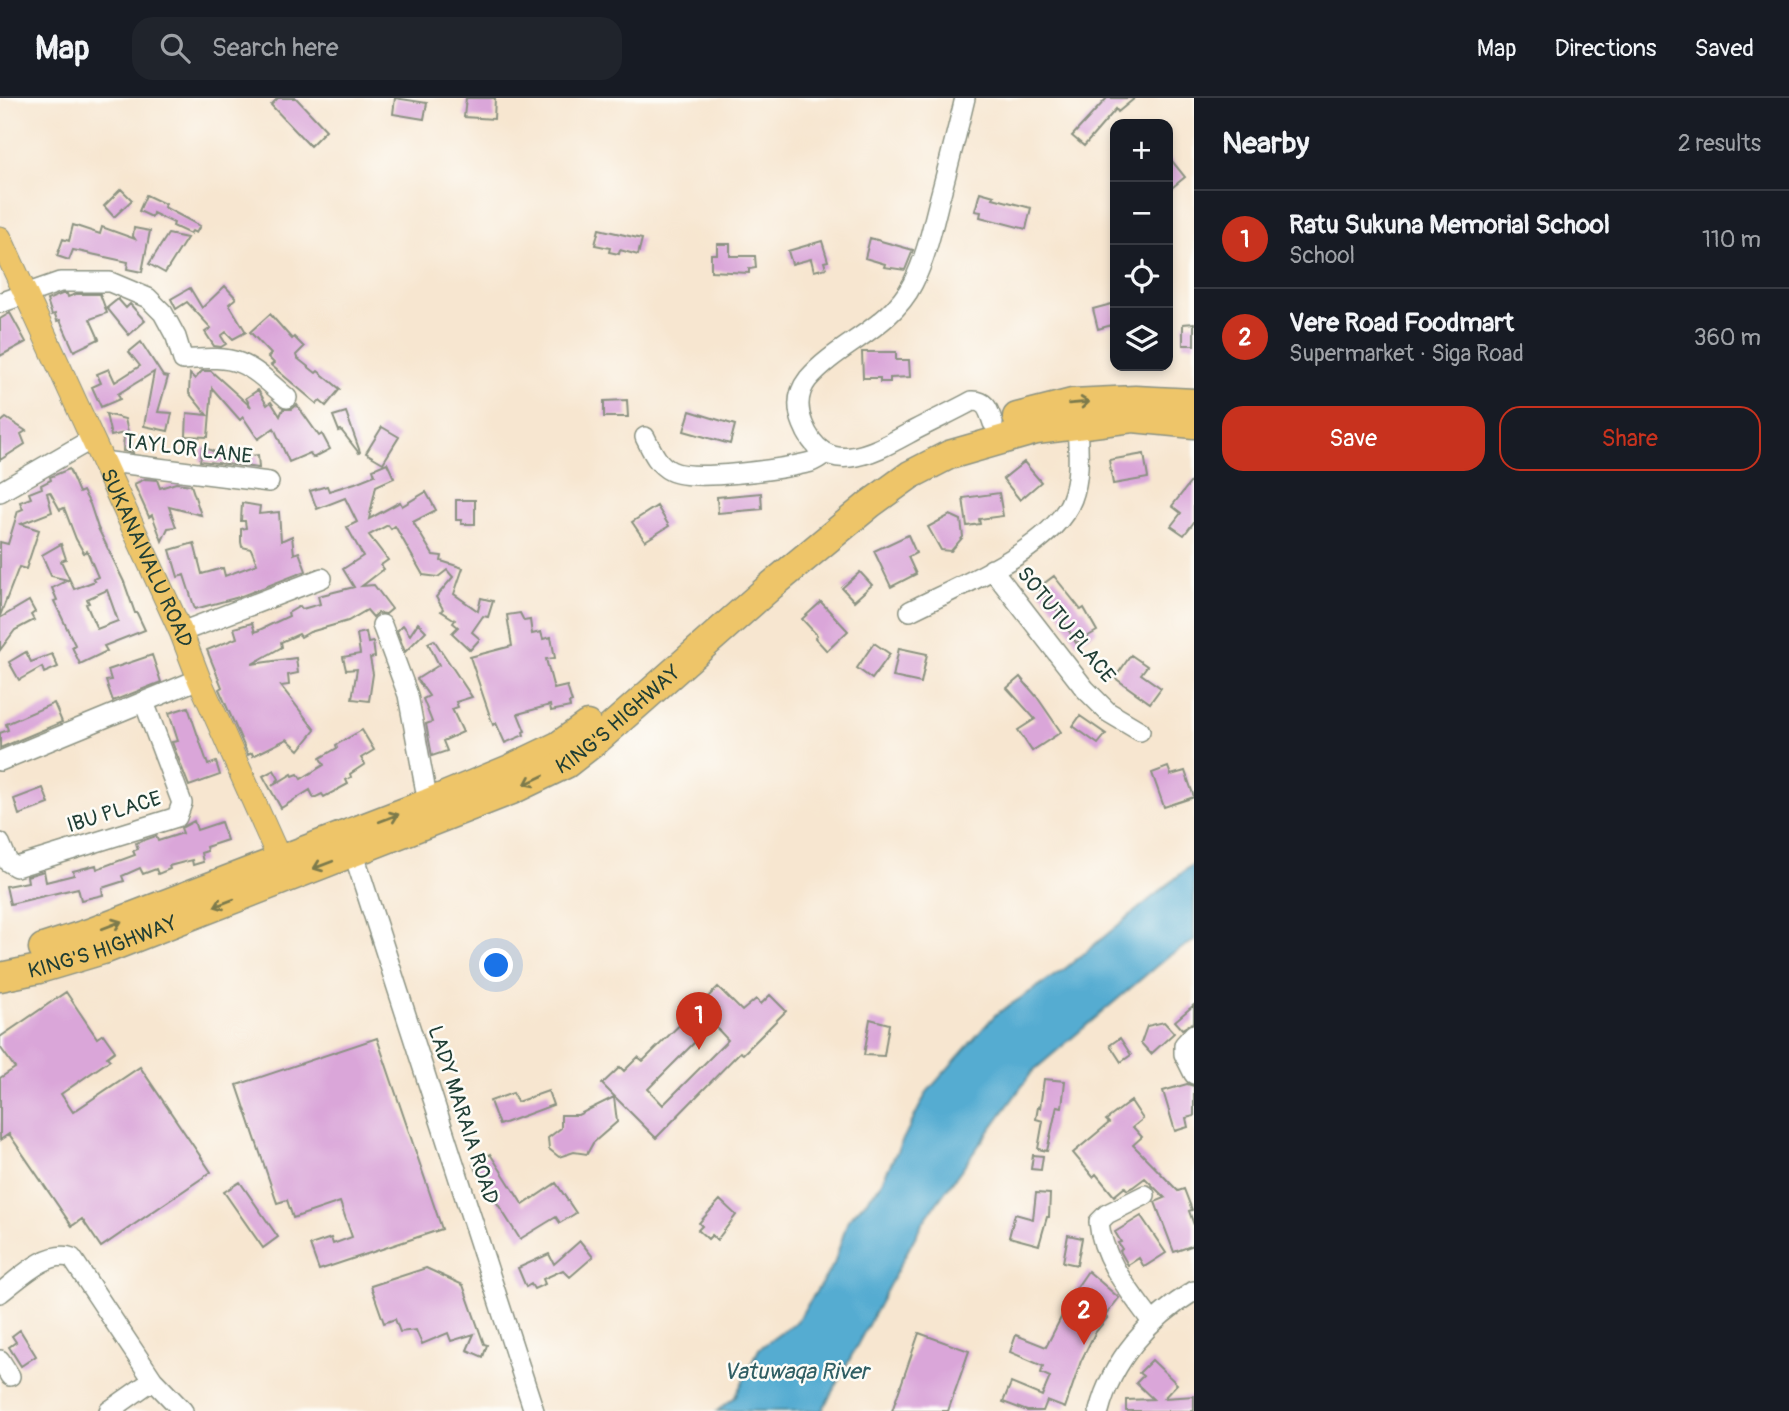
<!DOCTYPE html>
<html lang="en">
<head>
<meta charset="utf-8">
<style>
  :root { --surface:#171b24; --page:#20242c; --text:#f1f3f6; --muted:#9ea1a6; --line:#363941; --accent:#c8321e }
  body { margin:0; font-family:Pangolin,sans-serif; background:var(--page); color:var(--text) }
  .controls { position:absolute; right:21px; top:21px; display:grid; overflow:hidden; border-radius:14px; box-shadow:0 4px 10px #0003 }
  .controls button { width:63px; height:63px; display:grid; place-items:center; padding:0; border:0; border-bottom:2px solid var(--line); background:var(--surface); color:var(--text); font:35px sans-serif }
  .you { position:absolute; left:497px; top:868px; width:24px; height:24px; margin:-18px; border:5px solid #fff; border-radius:50%; background:#1a73e8; box-shadow:0 0 0 10px #1a73e833 }
  .badge { display:grid; place-items:center; width:46px; height:46px; border-radius:50%; background:var(--accent); color:#fff; font-size:23px; font-weight:700 }
  .pin { position:absolute; translate:-50% -58px; filter:drop-shadow(0 2px 4px #0008) }
  .pin::after { content:''; position:absolute; top:37px; width:24px; height:21px; background:inherit; clip-path:polygon(0 0,100% 0,50% 100%) }
  .list { margin:0; padding:0; list-style:none }
  h2 { display:flex; justify-content:space-between; align-items:center; height:91px; margin:0; padding:0 28px; font-size:30px }
  h2 small { font-size:23px; font-weight:400; color:var(--muted) }
  .list li { display:grid; grid-template-columns:46px 1fr auto; gap:21px; align-items:center; box-sizing:border-box; height:98px; padding:0 28px; border-top:2px solid var(--line) }
  .list b { display:block; font-size:26px; white-space:nowrap }
  .list p { margin:0; font-size:23px; white-space:nowrap; color:var(--muted) }
  .list em { font-size:23px; font-style:normal; color:var(--muted) }
  .actions { display:flex; gap:14px; padding:21px 28px }
  .actions a { flex:1; padding:16px 0; border:2px solid var(--accent); border-radius:21px; text-align:center; font-size:24px; color:var(--accent) }
  .actions .main { background:var(--accent); color:#fff }
  .icon { flex:none; width:38px; height:38px; fill:none; stroke:currentColor; stroke-width:2; stroke-linecap:round; stroke-linejoin:round }
  .map { position:relative; flex:none; width:1194px; height:1313px; overflow:hidden }
  header { display:flex; align-items:center; gap:42px; box-sizing:border-box; height:98px; padding:0 35px; background:var(--surface); border-bottom:2px solid var(--line) }
  header strong { font-size:33px }
  nav { display:flex; gap:38px; margin-inline-start:auto; font-size:24px }
  .search { width:490px; height:63px; background:var(--page); display:flex; align-items:center; gap:18px; box-sizing:border-box; padding:0 24px; border-radius:21px; color:var(--muted); font-size:26px }
  main { display:flex }
  aside { flex:1; background:var(--surface) }
  .map>svg:first-child { display:block }
  .water { fill:#54acd1; stroke:#3a7482; stroke-width:2 }
  .building { fill:#daa6d9; fill-rule:evenodd }
  .lines { fill:none; stroke-linecap:round; stroke-linejoin:round }
  .minor-casing { stroke:#8b9282; stroke-width:22 }
  .major-casing { stroke:#8b9282; stroke-width:25 }
  .highway-casing { stroke:#8b9282; stroke-width:31 }
  .minor { stroke:#fff; stroke-width:19 }
  .major { stroke:#eec569; stroke-width:23 }
  .highway { stroke:#eec569; stroke-width:28 }
  .oneway { stroke:#7c7a4c }
  .labels { text-anchor:middle; dominant-baseline:central; stroke-width:5; stroke-linejoin:round; paint-order:stroke }
  .street-label { font-size:21px; fill:#1f3d34; stroke:#fdfcf7 }
  .water-label { font-size:23px; font-style:italic; fill:#2f5e63; stroke:#fdfcf7 }
</style>
</head>
<body>
<header>
<strong>Map</strong>
<div class="search"><svg class="icon" aria-label="search" viewBox="0 0 24 24"><circle cx="10" cy="10" r="6"/><path d="M15 15l6 6"/></svg>Search here</div>
<nav><a>Map</a><a>Directions</a><a>Saved</a></nav>
</header>
<main>
<div class="map">
<svg width="1194" height="1313" viewBox="0 0 1194 1313">
  <rect width="100%" height="100%" fill="#fdfcf7"/>
  <filter id="ink" filterUnits="userSpaceOnUse"><feTurbulence type="fractalNoise" baseFrequency=".0143" numOctaves="2"/><feDisplacementMap in="SourceGraphic" scale="14" xChannelSelector="R" yChannelSelector="G"/><feConvolveMatrix kernelMatrix="1 2 1 2 8 2 1 2 1" color-interpolation-filters="sRGB"/></filter>
  <filter id="wash" filterUnits="userSpaceOnUse"><feTurbulence type="fractalNoise" baseFrequency=".00686" numOctaves="4" result="noise"/><feDisplacementMap in="SourceGraphic" scale="28" xChannelSelector="R" yChannelSelector="G"/><feGaussianBlur stdDeviation="1.57" result="paint"/><feColorMatrix in="noise" values="0 0 0 0 0 0 0 0 0 0 0 0 0 0 0 0 0 1.4 0 .05"/><feComposite in="paint" operator="in"/></filter>
  <g filter="url(#wash)">
    <rect width="100%" height="100%" fill="#f7e6d0"/>
    <path class="water" d="M1194,765V843L1167,859L1033,973L923,1124L822,1313H717L735,1299L759,1251L797,1223L834,1166L848,1122L879,1089L927,994L995,917L1066,870Z"/>
    <g id="blocks">
      <path class="building" d="M278,0H296L326,32L310,48L271,7Z
        M395,0L427,5L424,21L393,16Z
        M466,0H495L494,21L464,19Z
        M1107,0H1135L1118,14L1116,11L1084,48L1072,38Z
        M1168,58L1185,79L1168,93Z
        M121,91L132,102L114,119L104,108Z
        M980,94L994,98L993,100L1031,110L1026,131L980,119L981,114L975,113Z
        M146,97L165,106L164,109L200,128L196,135L192,133L190,136L173,128L174,125L153,115L152,119L139,113Z
        M73,127L100,136L102,129L135,141L133,138L134,130L150,133L142,174L127,171L128,164L73,152L69,162L57,158L63,141L69,143Z
        M599,131L642,141L638,157L620,152L619,156L609,154L610,150L595,147Z
        M168,136L187,140L165,175L149,166Z
        M870,140L913,152L905,172L884,169L885,166L865,160Z
        M822,143L828,163L824,164L826,170L814,173L811,161L792,166L788,153Z
        M717,146H730V158H755L756,170L749,171V175L711,173V156H717Z
        M225,188L236,200L229,206L246,234L233,241L226,234L221,238L226,246L221,249L214,248L205,234L211,230L187,204L176,211L171,201L190,190L202,210Z
        M62,196H67L68,199L76,196H100L107,215L90,221L99,241L74,253L60,222L57,223L55,216L52,217L47,202Z
        M118,201L126,210L130,206L145,223L129,237L107,210Z
        M1115,205V226L1098,231L1093,211Z
        M10,215L26,244L0,258V221Z
        M270,216L292,241L294,239L304,249L296,257L297,260L316,275L318,273L340,291L326,308L320,303L317,306L271,267L274,265L268,259L271,256L250,234Z
        M1194,225V247H1183V226Z
        M141,244L163,278L168,279L158,314L172,315L168,333L144,328L154,274L118,296L120,301L101,309L92,289L101,285L97,276L109,271L115,284L140,268L129,254Z
        M862,254H896V262H909L910,279L890,280V284H880V280H863Z
        M202,273H211L251,309L246,300L258,292L267,307L271,304L280,318L283,311H292L297,307L319,338L322,336L330,351L313,360L310,355L289,364L274,330L258,341L243,319L240,322L212,290L208,339L186,338L187,315L207,317L189,295L190,276L195,281Z
        M627,302L628,319H604V303Z
        M690,313L735,327L730,346L684,333Z
        M346,314L360,354L359,355L341,332L339,333L333,318Z
        M106,316L125,321L133,355L123,353L124,335L111,338Z
        M6,320L26,333L21,336L25,346L0,362V325Z
        M382,329L399,339L383,365L366,355Z
        M203,349L217,355L239,353L228,360L258,357L259,370L200,363Z
        M1144,356L1148,380L1113,386L1109,362Z
        M1024,364L1041,384L1020,402L1003,381Z
        M387,365L394,380L376,388L369,421L400,404L402,408L426,394L436,412L413,424L433,457L442,458L441,463L463,470L454,496L478,513L481,500L493,503L488,519L483,518L472,534L480,541L470,552L452,535L458,529L453,525L455,522L441,513L443,511L436,499L453,479L447,472L438,479L423,477L395,428L391,431L388,427L369,437L388,462L381,467L384,471L362,488L374,487L392,511L386,516L378,515L373,519L367,512L348,523L310,534L301,539L299,536L281,544L282,549L252,566L296,560L298,575L288,577L289,587L281,588L315,632L299,652L287,641L253,658L252,655L248,657L219,591L222,589L207,552L237,540L234,530L252,525L255,534L289,518L288,515L300,508L302,511L320,506L318,498L354,489L343,471L363,458L347,429L357,424L345,400L317,411L310,393L327,388L329,393L355,385L375,377L373,371Z
        M69,371L79,395L83,393L90,406L98,430L124,484L135,515H137L145,532L104,548L107,553L80,566L72,549L75,547L54,503L57,502L52,490L68,482L51,478L42,457L61,446L66,461L61,463L74,491L95,483L93,481L98,479L87,453L84,455L76,441L64,410L60,412L50,394L47,395L52,414L21,426L39,432L26,471L19,469L0,518V444L8,446L18,413L23,411L20,404L31,400L29,395L42,390L41,387L51,382L50,379ZM107,492L118,523L97,531L86,506L89,505L87,501Z
        M1194,380V424L1184,437L1171,428L1181,415L1172,408Z
        M145,381L157,382L160,390L176,385L191,387L201,417L169,409L176,429L168,430L162,443L152,417L149,419L134,386Z
        M761,395L762,411L718,415L717,399Z
        M999,395L1003,418L979,421L980,426L967,428L963,400Z
        M456,402H475V426H461L462,422H456Z
        M242,405L260,408L259,416L279,414L281,443L292,438L294,456L299,454L306,473L239,499L195,511L184,477L178,479L170,452L194,445L202,476L223,470L225,478L257,466L251,451L242,449L241,444V431L246,430L245,423H241Z
        M657,408L669,428L645,443L632,424Z
        M950,417L961,422L963,439L951,453L941,452L928,429Z
        M908,437L916,455L908,459L916,476L891,489L874,453Z
        M860,474L872,487L854,503L842,490Z
        M1054,478L1081,512L1084,510L1097,533L1076,545L1056,510L1054,511L1038,490Z
        M29,503L35,514L31,517L34,522L15,532L0,552V520Z
        M821,504L848,533L827,553L815,540L817,537L802,521Z
        M520,515L524,523L530,522L532,536L541,534L543,541L551,539L555,560L546,561L554,591L567,588L572,604L569,605L570,609L551,613L550,607L518,616L525,633L523,634L524,637L505,645L496,625L493,627L470,559L512,548L507,517Z
        M418,525L426,533L405,554L397,533L403,527L410,537Z
        M366,534L368,545L373,544L375,559L370,560L373,576L369,603L352,601L357,571L346,572L343,559L360,556L357,536Z
        M434,542L472,599L456,604L458,609L452,611L463,634L443,643L447,653L432,658L426,626L432,624L423,601L429,598L417,581L439,567L428,545Z
        M874,545L890,556L872,581L857,570Z
        M899,550L927,556L921,585L893,579Z
        M26,554L31,564L52,556L58,569L44,575L42,569L19,582L9,564Z
        M152,557L161,584L113,603L106,583L111,582L108,572Z
        M1131,557L1147,568L1141,576L1161,590L1150,605L1115,580Z
        M1020,579L1037,599L1061,634L1032,653L1018,632L1035,621L1007,590Z
        M54,605L62,624L0,650V635L8,632L6,626Z
        M188,609L208,667L216,664L220,677L189,688L172,644L178,643L169,615Z
        M1080,618L1106,636L1098,646L1073,628Z
        M362,632L374,652L361,660L365,666L350,676L351,679L346,682L348,686L324,699L322,696L314,700L310,692L281,710L263,678L274,672L279,681L272,688L292,676L293,678L298,676L301,681L324,667L320,660L337,650L336,647Z
        M1168,669L1171,677L1185,673L1194,699L1164,709L1152,675Z
        M43,690L49,706L19,717L14,701Z
        M194,723L197,732L221,724L227,742L206,749L207,753L201,755L203,764L193,767L192,762L169,768L170,771L158,776L156,771L143,776L140,770L122,778L124,783L102,790L103,797L81,802L78,790L10,806L6,788L28,784L27,778L44,773L46,784L74,777L73,773L96,767L97,771L135,757L133,753L138,751L136,745L156,738L158,743L183,735L181,730Z
        M718,889L742,913L756,901L761,906L770,897L786,913L743,956L740,954L656,1040L602,986L620,969L624,973L638,959L643,963ZM713,926L728,942L663,1007L648,991Z
        M66,894L97,940L103,936L115,953L107,959L110,962L61,996L73,1014L140,969L211,1074L101,1149L82,1121L72,1128L9,1036L0,1042V980L15,970L0,949V939Z
        M1194,907V924L1182,931L1175,923Z
        M870,921L889,926L884,958L864,957Z
        M1164,924L1174,935L1151,956L1141,945L1147,928Z
        M377,940L442,1131L319,1172L310,1147L331,1140L333,1146L352,1139L340,1104L293,1120L287,1102L277,1105L237,987Z
        M1120,940L1131,957L1121,964L1110,947Z
        M1044,981L1065,983L1062,1009L1057,1008L1047,1053L1038,1051L1043,1023L1036,1021L1038,1009L1040,1010Z
        M1187,986L1194,988V1018L1186,1020L1188,1029L1175,1033L1163,993Z
        M548,993L553,1007L499,1027L490,1003L513,995L517,1004Z
        M614,999L617,1024L593,1045L587,1056L574,1054L559,1059L549,1051L548,1040L561,1030V1017H578Z
        M1131,1003L1143,1021L1133,1029L1142,1039L1133,1047L1178,1093L1184,1091L1192,1112L1189,1113L1194,1127V1147L1174,1154L1155,1104L1165,1100L1145,1080L1133,1089L1127,1092L1125,1089L1114,1098L1096,1076L1093,1079L1073,1055L1109,1025L1106,1022Z
        M490,1056L523,1107L556,1085L576,1115L560,1125L556,1119L520,1141L473,1067Z
        M1033,1057L1043,1058L1041,1072L1031,1071Z
        M240,1084L278,1139L263,1150L224,1094Z
        M1036,1095L1050,1096L1049,1119H1047L1039,1147L1009,1139L1015,1116L1033,1121Z
        M720,1102L736,1117L717,1142L712,1137L708,1141L698,1132L702,1128L699,1125Z
        M1141,1118L1166,1155L1144,1169L1139,1160L1128,1167L1120,1153L1122,1151L1118,1145L1121,1144L1115,1134Z
        M1068,1137L1082,1140L1077,1167L1063,1164Z
        M580,1143L593,1159L570,1179L563,1172L543,1181L545,1186L534,1191L531,1186L526,1189L518,1170L549,1156L554,1166Z
        M426,1170L463,1187L484,1246L487,1247L483,1259L467,1252L474,1236L451,1243L448,1235L422,1246L416,1232L400,1234L395,1221L384,1225L371,1188Z
        M1088,1173L1119,1200L1105,1218L1107,1220L1095,1235L1081,1263L1065,1310L1047,1303L1043,1313H1027L1003,1304L1011,1285L1042,1298L1050,1279L1041,1275L1043,1268L1010,1254L1016,1237L1046,1249L1066,1210L1064,1208Z
        M20,1232L36,1258L21,1268L9,1249L16,1244L12,1238Z
        M919,1235L969,1253L948,1313H892Z
        M1152,1262L1177,1286L1164,1300L1194,1298V1313H1126V1302L1153,1301L1136,1285L1143,1278L1139,1275Z"/>
    </g>
  </g>
  <g filter="url(#ink)">
    <use href="#blocks" fill-opacity="0" stroke="#8b9282" stroke-width="2"/>
    <g class="lines">
      <g class="minor-casing">
        <path id="minor" d="M965,0C957,34 948,69 939,103C932,131 926,159 913,185C891,230 839,245 808,281C797,295 797,311 803,326C826,385 878,352 915,332C934,322 954,313 972,303C987,302 989,314 993,325
          M0,205L60,184H110L148,200L163,215L176,239L183,262C240,257 245,263 287,300
          M645,339C652,353 657,366 671,373C693,384 781,371 807,365C814,364 820,359 826,355
          M102,363L269,384
          M0,394L92,341
          M992,471L1085,591L1108,614L1140,633
          M910,513C957,489 1053,451 1072,401C1081,377 1078,350 1077,325
          M382,527L408,597L428,705
          M181,534L322,480
          M0,663L199,581
          M350,744L534,1313
          M0,745L8,764L16,769L177,719L182,705L144,604
          M1194,936L1184,947V956L1194,976
          M1145,1097L1107,1116L1099,1124C1102,1161 1131,1195 1152,1224
          M0,1195C19,1181 48,1151 72,1160L153,1282L183,1313
          M0,1262L10,1278
          M109,1313L153,1282
          M1099,1313C1112,1262 1150,1220 1194,1193"/>
      </g>
      <g class="major-casing">
        <g id="major">
          <path id="s1" d="M0,140L181,534L199,581L287,778"/>
        </g>
      </g>
      <g class="highway-casing">
        <g id="highway">
          <path d="M1017,319L1072,305L1135,302L1194,305"/>
          <path d="M43,850L92,834L428,705L510,671L558,648L587,627"/>
          <path id="s2" d="M0,879L39,871L106,851L512,692L566,666L598,641L772,487L870,406L910,377L949,357L1036,332L1133,320L1194,326"/>
        </g>
      </g>
      <use href="#minor" class="minor"/>
      <use href="#major" class="major"/>
      <use href="#highway" class="highway"/>
    </g>
    <defs><path id="oneway-shaft" d="M-6 0H5M1.5-3L5.5 0L1.5 3" fill="none" stroke-width="1.6" stroke-linecap="round" stroke-linejoin="round" transform="scale(1.75)"/></defs>
    <g class="oneway">
      <use href="#oneway-shaft" transform="translate(1079 305) rotate(-5)"/>
      <use href="#oneway-shaft" transform="translate(534 682) rotate(155)"/>
      <use href="#oneway-shaft" transform="translate(389 720) rotate(-21)"/>
      <use href="#oneway-shaft" transform="translate(323 767) rotate(159)"/>
      <use href="#oneway-shaft" transform="translate(224 805) rotate(159)"/>
      <use href="#oneway-shaft" transform="translate(112 827) rotate(-21)"/>
    </g>
  </g>
  <g class="labels">
    <g class="street-label">
      <text transform="translate(188 351) rotate(7)">TAYLOR LANE</text>
      <text stroke="none"><textPath href="#s1" startOffset="352">SUKANAIVALU ROAD</textPath></text>
      <text transform="translate(1066 527) rotate(51)">SOTUTU PLACE</text>
      <text stroke="none"><textPath href="#s2" startOffset="674">KING'S HIGHWAY</textPath></text>
      <text transform="translate(114 714) rotate(-17)">IBU PLACE</text>
      <text stroke="none"><textPath href="#s2" startOffset="107">KING'S HIGHWAY</textPath></text>
      <text transform="translate(463 1017) rotate(72)">LADY MARAIA ROAD</text>
    </g>
    <g class="water-label">
      <text x="796" y="1273">Vatuwaqa River</text>
    </g>
  </g>
</svg>
<div class="controls">
<button>+</button>
<button>−</button>
<button><svg class="icon" aria-label="locate" viewBox="0 0 24 24"><circle cx="12" cy="12" r="6"/><path d="M12 2v4M12 18v4M2 12h4M18 12h4"/></svg></button>
<button><svg class="icon" aria-label="layers" viewBox="0 0 24 24"><path d="M12 4l9 5-9 5-9-5zM3 14l9 5 9-5"/></svg></button>
</div>
<div class="you"></div>
<div class="pin badge" style="left:699px;top:952px">1</div>
<div class="pin badge" style="left:1084px;top:1247px">2</div>
</div>
<aside>
<h2>Nearby<small>2 results</small></h2>
<ul class="list">
<li><span class="badge">1</span><div><b>Ratu Sukuna Memorial School</b><p>School</p></div><em>110 m</em></li>
<li><span class="badge">2</span><div><b>Vere Road Foodmart</b><p>Supermarket · Siga Road</p></div><em>360 m</em></li>
</ul>
<div class="actions"><a class="main">Save</a><a>Share</a></div>
</aside>
</main>
</body>
</html>
